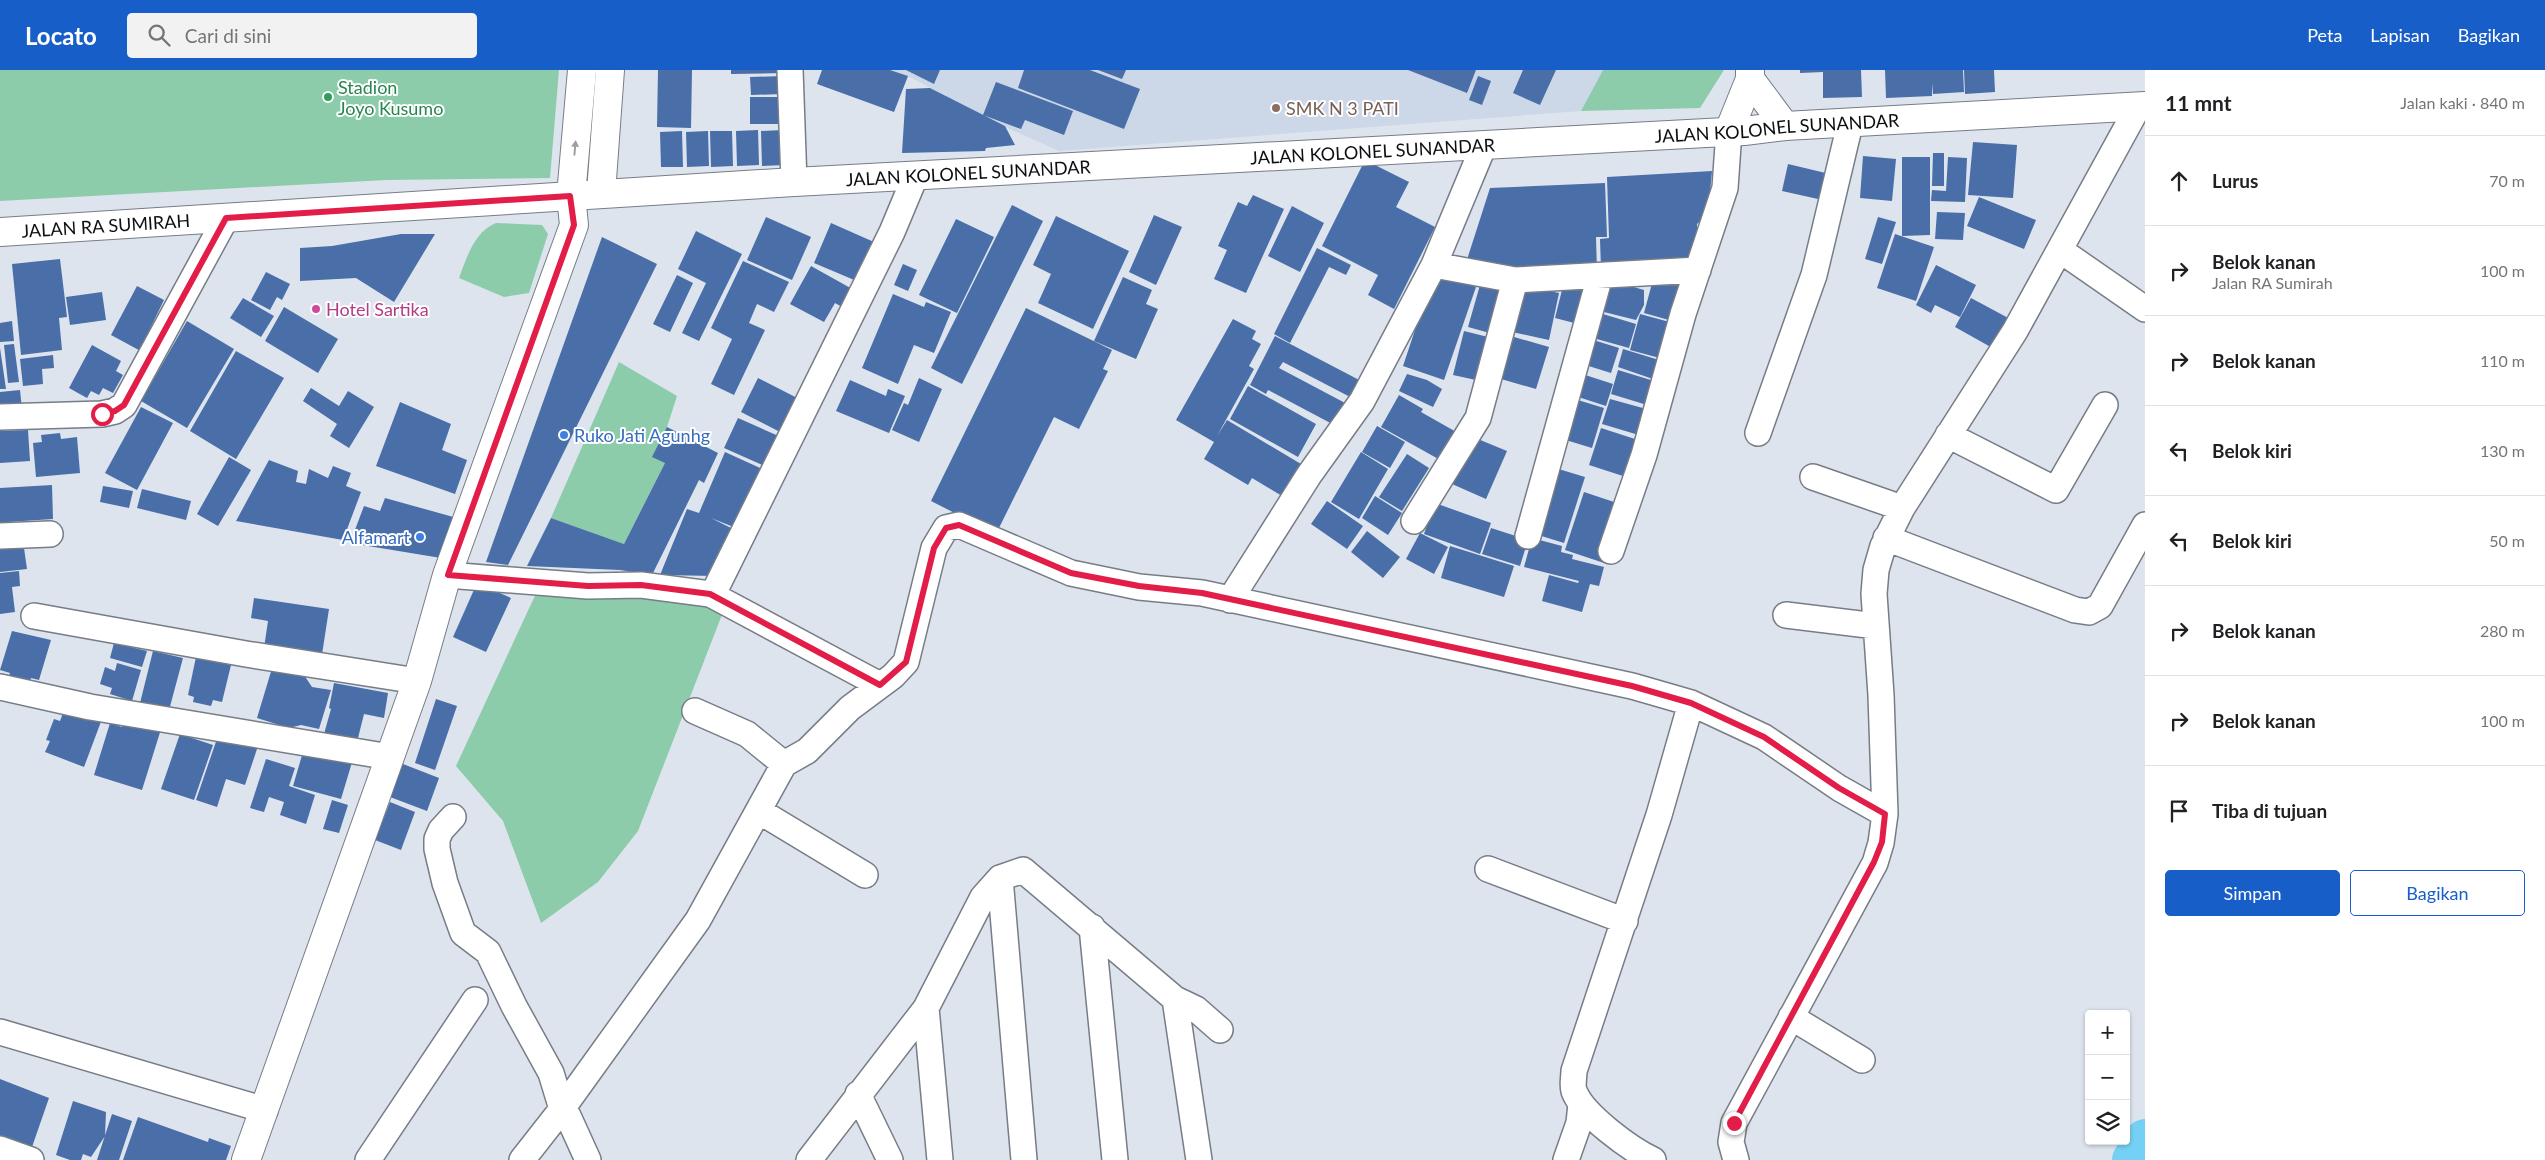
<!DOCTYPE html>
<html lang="id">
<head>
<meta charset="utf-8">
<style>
  :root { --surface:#fff; --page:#f2f2f2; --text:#202124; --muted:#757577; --line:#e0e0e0; --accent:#185ec9 }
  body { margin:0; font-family:Lato,sans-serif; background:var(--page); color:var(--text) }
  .controls { position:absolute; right:15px; bottom:15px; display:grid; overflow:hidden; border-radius:5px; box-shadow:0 1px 4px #0004 }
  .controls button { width:45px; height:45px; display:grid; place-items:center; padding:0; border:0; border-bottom:1px solid var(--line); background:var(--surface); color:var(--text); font:25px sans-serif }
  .stop { position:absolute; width:15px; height:15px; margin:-11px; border:4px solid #e11d48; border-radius:50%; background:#fff }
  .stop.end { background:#e11d48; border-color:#fff; box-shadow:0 1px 5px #0008 }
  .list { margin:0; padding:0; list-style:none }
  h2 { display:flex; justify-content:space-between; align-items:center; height:65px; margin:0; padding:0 20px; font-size:21px }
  h2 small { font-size:16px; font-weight:400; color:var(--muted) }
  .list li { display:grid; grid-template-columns:32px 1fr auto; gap:15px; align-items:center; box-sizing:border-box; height:90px; padding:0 20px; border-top:1px solid var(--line) }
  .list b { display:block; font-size:19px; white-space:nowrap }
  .list p { margin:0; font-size:16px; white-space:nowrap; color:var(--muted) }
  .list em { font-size:16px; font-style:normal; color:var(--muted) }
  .actions { display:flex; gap:10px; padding:15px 20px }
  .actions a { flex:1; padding:11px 0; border:1px solid var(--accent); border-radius:5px; text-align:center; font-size:18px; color:var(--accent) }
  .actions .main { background:var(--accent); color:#fff }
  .icon { flex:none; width:28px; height:28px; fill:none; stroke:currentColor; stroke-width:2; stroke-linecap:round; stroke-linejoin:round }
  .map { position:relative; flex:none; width:2145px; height:1090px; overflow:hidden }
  header { display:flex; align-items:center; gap:30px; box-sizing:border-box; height:70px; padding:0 25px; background:var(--accent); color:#fff }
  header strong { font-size:24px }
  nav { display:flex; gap:28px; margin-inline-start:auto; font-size:18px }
  .search { width:350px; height:45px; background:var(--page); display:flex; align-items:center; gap:12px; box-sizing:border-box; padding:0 18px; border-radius:5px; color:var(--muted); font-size:19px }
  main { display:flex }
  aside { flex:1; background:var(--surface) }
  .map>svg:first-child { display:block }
  .built { fill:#ccd7e7 }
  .green { fill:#8cccab }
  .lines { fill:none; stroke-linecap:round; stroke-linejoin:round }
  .river { stroke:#75d0f5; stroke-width:42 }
  .building { fill:#496ea8 }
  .minor-casing { stroke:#777d86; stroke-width:28 }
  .tertiary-casing { stroke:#777d86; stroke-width:30 }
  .secondary-casing { stroke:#777d86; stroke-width:30 }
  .minor { stroke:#fff; stroke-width:25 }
  .tertiary { stroke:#fff; stroke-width:28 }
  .secondary { stroke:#fff; stroke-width:28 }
  .oneway { fill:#9e9fa1 }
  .route { stroke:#e11d48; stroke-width:6 }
  .leisure-dot { fill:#2e9e5b; stroke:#fff; stroke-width:2 }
  .education-dot { fill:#8d6e63; stroke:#fff; stroke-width:2 }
  .hotel-dot { fill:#d1479c; stroke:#fff; stroke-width:2 }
  .shop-dot { fill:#3f7fe0; stroke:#fff; stroke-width:2 }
  .labels { text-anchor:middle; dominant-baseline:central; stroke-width:4; stroke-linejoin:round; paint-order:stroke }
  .leisure-label { font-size:18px; fill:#27864d; stroke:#fff; text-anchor:start }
  .education-label { font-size:18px; fill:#785e54; stroke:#fff; text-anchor:start }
  .street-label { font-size:18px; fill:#0d0f13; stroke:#fff }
  .hotel-label { font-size:18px; fill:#b23c85; stroke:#fff; text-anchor:start }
  .shop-label { font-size:18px; fill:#366cbe; stroke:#fff; text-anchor:start }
</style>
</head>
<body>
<header>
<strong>Locato</strong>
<div class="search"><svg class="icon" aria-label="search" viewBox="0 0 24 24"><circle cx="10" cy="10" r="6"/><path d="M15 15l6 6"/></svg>Cari di sini</div>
<nav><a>Peta</a><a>Lapisan</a><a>Bagikan</a></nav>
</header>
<main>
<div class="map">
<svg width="2145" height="1090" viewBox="0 0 2145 1090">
  <rect width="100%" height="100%" fill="#dde4ee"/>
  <path class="built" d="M890,0H1603L1581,41L1059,81L992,51L908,6Z"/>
  <path class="green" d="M0,0H559L550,108L386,110L0,131Z
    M1603,0H1724L1700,38L1581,41Z
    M496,153L542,155L548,164L529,223L504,227L459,208C467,187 474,162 496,153Z
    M619,292L677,326L667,357L665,393L624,474L551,448Z
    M539,517L710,530L725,537L638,761L598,812L541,853L503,751L456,696Z"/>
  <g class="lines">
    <path class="river" d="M2133,1090L2145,1070"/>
  </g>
  <path class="building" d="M658,0H692L691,58L657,57Z
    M731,0H784V3L731,4Z
    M822,0H890L908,6L894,42L817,14Z
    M906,0H940L934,14Z
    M1024,0H1090L1140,19L1124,59L1018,18Z
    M1098,0H1126L1122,9Z
    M1408,0H1476L1467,23Z
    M1523,0H1556L1540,35L1513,23Z
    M1800,0H1861L1862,27L1823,28V2L1800,3Z
    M1885,0H1963L1964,22L1933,24L1932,13V26L1886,28Z
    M1964,0H1994L1995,22L1965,24Z
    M782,6L783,24L751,25L750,7Z
    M1478,6L1491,11L1482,35L1469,30Z
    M996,12L1073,41L1064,65L1025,50L1021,59L983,45Z
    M930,18L1005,56L1015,75L986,78L985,81L902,83L906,19Z
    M750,27H780V54H750Z
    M758,60L759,95L737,96L736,61Z
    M783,60L784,95L762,96L761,61Z
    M682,61L683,97H661L660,62Z
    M708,61L709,96L687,97L686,62Z
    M710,61H732L733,96L711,97Z
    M1973,72L2017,75L2013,128L1968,125Z
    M1933,83H1944V116H1932Z
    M1863,86L1896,89L1892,131L1860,128Z
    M1902,87H1930V165L1902,166Z
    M1948,87L1967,88L1965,132L1931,131L1932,120L1946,121Z
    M1365,90L1409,112L1396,137L1435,157L1394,239L1368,225L1378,205L1322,176Z
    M1788,94L1834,105L1827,131L1782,121Z
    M1712,101L1708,144L1697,154L1699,195L1601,199L1600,169L1609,168L1607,107Z
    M1605,113L1607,167H1596L1597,201L1464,199L1490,118Z
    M1253,125L1284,139L1246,223L1214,209L1227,180L1218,176L1238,132L1247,136Z
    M1979,127L2036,150L2024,179L1967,156Z
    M1012,135L1043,151L962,314L931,298Z
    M1292,136L1324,153L1300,202L1268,186Z
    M1937,142L1965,143L1963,170L1935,169Z
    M1154,145L1182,157L1156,215L1129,202Z
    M1056,146L1129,181L1093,259L1038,233L1051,204L1033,195Z
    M766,147L811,167L792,210L747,190Z
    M1878,147L1896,152L1882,194L1865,189Z
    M956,149L994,167L957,243L919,225Z
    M831,153L883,176L866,215L814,193Z
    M696,161L742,184L699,271L682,263L706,213L678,199Z
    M401,164H435L394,232L356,208L300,211V178L332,176Z
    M1895,164L1934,177L1916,231L1877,218Z
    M602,167L657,194L508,495L486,492Z
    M1317,178L1351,195L1346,205L1329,197L1290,273L1274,264Z
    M60,189L67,247L59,248L62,280L21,285L12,194Z
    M743,191L789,212L774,242L757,234L749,253L765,260L734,325L711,314L732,269L711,258Z
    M903,194L917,200L908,221L894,215Z
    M1936,195L1976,215L1960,247L1935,235L1931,243L1916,235Z
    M811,196L854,220L844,238L835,233L824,252L790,234Z
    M266,202L290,214L282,230L277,227L270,240L251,230Z
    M1434,203L1476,217L1444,310L1403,296Z
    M677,205L693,213L670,262L653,254Z
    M1654,206L1687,215L1676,252L1644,243Z
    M1123,207L1152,220L1146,234L1158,239L1136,289L1094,271Z
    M1609,210L1644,220V235L1636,250L1600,241Z
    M1564,212L1591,218L1582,255L1555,248Z
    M1480,215L1508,223L1497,265L1468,257Z
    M1522,215L1559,223L1549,270L1512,262Z
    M137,216L164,230L146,267L155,272L148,285L111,265Z
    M102,222L106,250L70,255L66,227Z
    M893,224L924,237L926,232L951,242L934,283L914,275L898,314L862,298Z
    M243,228L274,246L261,267L230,248Z
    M1971,228L2012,250L1996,280L1955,257Z
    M284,237L338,269L318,303L265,271Z
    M1026,238L1112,280L1103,299L1108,301L1079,359L1054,347L996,464L931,431Z
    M1593,241L1636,254L1629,278L1586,266Z
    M1640,244L1677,254L1667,290L1630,280Z
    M1233,249L1256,261L1252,269L1261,274L1249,296L1254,299L1217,366L1227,350L1306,397L1287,429L1252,408L1248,415L1204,389L1214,372L1176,350Z
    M12,251L14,271L0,272V253Z
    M187,251L234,279L187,358L141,331Z
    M1464,261L1496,269L1485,312L1453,305Z
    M1275,266L1363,312L1354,329L1283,292L1279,298L1347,334L1336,356L1268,320L1266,324L1250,315Z
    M1514,267L1549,277L1536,319L1501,309Z
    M1587,268L1619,278L1611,303L1579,293Z
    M14,274L19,312L8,313L4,275Z
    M92,275L121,291L116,301L123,305L113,323L103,318L99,325L91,321L87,328L69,318Z
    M0,278L6,319H0Z
    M1623,279L1659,290L1653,309L1618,297Z
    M236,281L284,308L236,389L190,361Z
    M53,285L54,298L42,299L43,314L23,316L20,289Z
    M1618,300L1654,311L1647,335L1611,324Z
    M1576,302L1613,314L1606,336L1569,324Z
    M1407,304L1427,310L1442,319L1433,337L1399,321Z
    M758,308L805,332L788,366L741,342Z
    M919,308L942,319L919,372L892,360L904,333L908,335Z
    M850,310L886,326L888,319L905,326L889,363L836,341Z
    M1248,316L1316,354L1298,387L1230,349Z
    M311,318L339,336L348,321L374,337L349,378L330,366L337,354L303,331Z
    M20,320L22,339L0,341V322Z
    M1399,325L1423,339L1421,342L1458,363L1442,391L1381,357Z
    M1568,327L1604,338L1592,378L1556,367Z
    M1610,329L1650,340L1642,366L1602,354Z
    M400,332L451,354L442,380L467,390L455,424L376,396Z
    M141,337L173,353L137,420L105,403Z
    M738,348L783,368L769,398L724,378Z
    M1377,356L1405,372L1390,398L1362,382Z
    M667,357L718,383L704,413L699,410L652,505L620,500L527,496L551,448L624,474L665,393L652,387Z
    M1601,358L1638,370L1626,407L1589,395Z
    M28,360L30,391L0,393V361Z
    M60,363L61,369L77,367L80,403L36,407L33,373L42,372L41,365Z
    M1473,367L1507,381L1486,429L1452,414Z
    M725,382L767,401L741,460L711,448L735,460L716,506L660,505L687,439L699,443Z
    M1361,382L1388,399L1359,449L1331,432Z
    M1407,384L1429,398L1402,441L1379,427Z
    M229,387L251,400L218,456L197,444Z
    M269,390L298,401L296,412L306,414L309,399L328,408L333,396L351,403L346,416L361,422L343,470L236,451Z
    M1552,397L1585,407L1564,473L1532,463Z
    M52,415L53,449L8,452V458H0V418Z
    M103,416L133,421L129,438L100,432Z
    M142,419L191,431L186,450L137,438Z
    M1584,422L1623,435L1604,493L1565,480Z
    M1375,426L1402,443L1388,465L1362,448Z
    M385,428L457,448L447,489L350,473L364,436L380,441Z
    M1327,431L1363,456L1347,479L1311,454Z
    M1435,433L1491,453L1480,484L1424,464Z
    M1491,458L1528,470L1520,496L1482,484Z
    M1367,461L1400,487L1383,508L1351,482Z
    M1420,463L1448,477L1434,504L1406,489Z
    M1532,468L1562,476L1561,482L1573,485L1572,489L1604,497L1599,516L1590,514L1582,542L1542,531L1549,505L1578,513L1579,511L1524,497Z
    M23,471L27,499L0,502V474Z
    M1450,476L1514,496L1504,527L1441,508Z
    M19,501L20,516L12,517L15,542L0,544V503Z
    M477,513L511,528L486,582L453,567Z
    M254,528L329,539L321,591L264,578L268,551L251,548Z
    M12,561L51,570L39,610L31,608L27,620L7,614L10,603L0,600Z
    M114,573L147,581L142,597L110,588Z
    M153,581L183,588L168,644L139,637Z
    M196,587L231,595L222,632L213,630L211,636L193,632L194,627L188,625Z
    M117,593L141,600L132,631L110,624L112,618L100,614L105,597L115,601Z
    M273,595L302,602L312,617L331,620L319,659L301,655L289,658L257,648Z
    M334,613L388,623L384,648L364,644L357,672L324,664L331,639L329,638Z
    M436,629L457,636L435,700L415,693Z
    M66,635L102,649L84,697L45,682L50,671L46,670L54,649L60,651Z
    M126,644L162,656L142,720L94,705L110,653L122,657Z
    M220,660L259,673L245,715L226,709L217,737L196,730Z
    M180,664L213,675L194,730L161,719Z
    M305,675L353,689L341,729L293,716Z
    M266,689L295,698L289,716L315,725L306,754L280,745L284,732L269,727L264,742L250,738Z
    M403,694L439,708L427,741L390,727Z
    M332,730L348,735L339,763L323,759Z
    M390,732L415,742L401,780L375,770Z
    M0,1009L49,1028L32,1077L0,1067Z
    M73,1031L106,1042L105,1066L91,1087L83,1084L81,1090H70L56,1085Z
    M112,1044L132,1051L119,1090H97Z
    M138,1047L208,1072L209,1068L231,1076L226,1090H123Z"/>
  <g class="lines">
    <g class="minor-casing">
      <path id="minor" d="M790,0L794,112
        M2060,180L2145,239
        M1434,195L1515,210L1698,200
        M0,347L102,344L115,341L124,335L226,148
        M1758,363L1814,205L1850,54
        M1948,365L2056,420L2105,335
        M1813,407L1902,438
        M1414,451L1478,348L1515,210
        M0,466L50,464
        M1528,466L1600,206
        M1886,468L2075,540L2089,542L2100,536L2145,455
        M1611,481L1644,385L1683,244L1725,118L1729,61
        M447,505L588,516L641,515L710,524L716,518L892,162L915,107
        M710,524L880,615
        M1230,530L1309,405L1362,331L1434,195L1484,75
        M1786,545L1876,556
        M34,546L246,584L417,611
        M0,617L90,637L390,687
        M695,641L747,664L784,694
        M759,741L865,805
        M453,747L441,760L437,769V779L445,813L463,863L488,882L514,936L551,1003L562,1039
        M1488,799L1625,851
        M1000,808L1024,1090
        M1092,857L1115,1090
        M1175,929L1199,1090
        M926,938L940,1090
        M1791,947L1862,990
        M0,962L265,1040
        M858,1024L890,1090
        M562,1039L698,850L784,694L807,681L850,638L893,606L906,592L934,478L946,458L959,455L1071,503L1139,517L1202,523L1632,616L1691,633L1764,667L1839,718L1885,744
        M0,1079L31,1090
        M368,1090L475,930
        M522,1090L562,1039L568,1046L588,1090
        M809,1090L926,938L983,827L1000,808L1023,800L1175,929L1196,939L1220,960
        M1566,1090L1579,1053L1581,1034
        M1653,1090C1630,1079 1583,1045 1574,1021C1572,1015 1574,1007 1574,1001L1659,745L1691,633
        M1736,1090L1731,1072L1734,1053L1875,793L1881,773L1885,744L1881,625L1874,524L1876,500L1883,476L1902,438L2015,261L2138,37"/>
    </g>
    <g class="tertiary-casing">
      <path id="tertiary" d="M246,1090L417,611L447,505L574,155L571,126"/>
    </g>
    <g class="secondary-casing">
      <g id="secondary">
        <path d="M1750,9L1785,56"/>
        <path d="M1729,61L1750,9V0"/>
        <path d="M601,123L610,0"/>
        <path d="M571,126L582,0"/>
        <path id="s1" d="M0,162L794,112L1744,61L1785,56L2145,36"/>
      </g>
    </g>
    <use href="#minor" class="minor"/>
    <use href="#tertiary" class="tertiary"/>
    <use href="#secondary" class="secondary"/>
  </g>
  <defs><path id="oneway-solid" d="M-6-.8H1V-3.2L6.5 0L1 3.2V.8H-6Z" transform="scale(1.25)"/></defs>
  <use class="oneway" href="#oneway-solid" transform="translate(575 78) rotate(-85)"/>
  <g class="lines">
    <path class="route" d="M102,344L115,341L124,335L226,148L570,126L574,155L448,505L588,516L641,515L710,524L880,615L906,592L934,478L946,458L959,455L1071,503L1139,516L1202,523L1632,616L1691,633L1764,667L1839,718L1885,744L1882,772L1874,792L1734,1053"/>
  </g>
  <circle class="leisure-dot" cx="328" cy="27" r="5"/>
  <circle class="education-dot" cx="1276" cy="38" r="5"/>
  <circle class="hotel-dot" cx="316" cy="239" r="5"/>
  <g class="shop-dot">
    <circle cx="564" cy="365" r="5"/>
    <circle cx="420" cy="467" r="5"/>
  </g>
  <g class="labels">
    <g class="leisure-label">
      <text x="338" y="17">Stadion<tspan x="338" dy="21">Joyo Kusumo</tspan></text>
    </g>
    <g class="education-label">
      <text x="1286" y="38">SMK N 3 PATI</text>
    </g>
    <g class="street-label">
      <text stroke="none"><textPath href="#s1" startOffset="1780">JALAN KOLONEL SUNANDAR</textPath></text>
      <text stroke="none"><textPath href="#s1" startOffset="1375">JALAN KOLONEL SUNANDAR</textPath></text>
      <text stroke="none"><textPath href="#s1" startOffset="970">JALAN KOLONEL SUNANDAR</textPath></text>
      <text stroke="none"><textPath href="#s1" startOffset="106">JALAN RA SUMIRAH</textPath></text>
    </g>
    <g class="hotel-label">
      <text x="326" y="239">Hotel Sartika</text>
    </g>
    <g class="shop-label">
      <text x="574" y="365">Ruko Jati Agunhg</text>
      <text x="410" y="467" text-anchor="end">Alfamart</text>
    </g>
  </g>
</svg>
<div class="controls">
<button>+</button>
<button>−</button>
<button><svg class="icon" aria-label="layers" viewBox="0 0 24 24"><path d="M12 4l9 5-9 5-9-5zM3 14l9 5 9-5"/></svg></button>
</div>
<div class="stop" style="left:102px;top:344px"></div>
<div class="stop end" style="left:1734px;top:1053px"></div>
</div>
<aside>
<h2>11 mnt<small>Jalan kaki · 840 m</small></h2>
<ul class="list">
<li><svg class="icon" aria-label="ahead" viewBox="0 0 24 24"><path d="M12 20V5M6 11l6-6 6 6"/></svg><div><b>Lurus</b></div><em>70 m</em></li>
<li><svg class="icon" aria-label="right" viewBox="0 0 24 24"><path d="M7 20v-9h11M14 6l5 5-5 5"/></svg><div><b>Belok kanan</b><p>Jalan RA Sumirah</p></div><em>100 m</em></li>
<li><svg class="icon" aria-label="right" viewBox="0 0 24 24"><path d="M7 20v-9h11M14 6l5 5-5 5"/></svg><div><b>Belok kanan</b></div><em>110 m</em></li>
<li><svg class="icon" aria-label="left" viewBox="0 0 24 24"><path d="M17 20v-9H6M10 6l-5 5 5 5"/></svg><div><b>Belok kiri</b></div><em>130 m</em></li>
<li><svg class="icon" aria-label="left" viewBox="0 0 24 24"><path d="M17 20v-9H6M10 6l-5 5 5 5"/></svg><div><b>Belok kiri</b></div><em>50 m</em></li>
<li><svg class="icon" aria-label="right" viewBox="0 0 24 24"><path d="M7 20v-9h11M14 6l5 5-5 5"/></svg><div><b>Belok kanan</b></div><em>280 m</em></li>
<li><svg class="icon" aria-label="right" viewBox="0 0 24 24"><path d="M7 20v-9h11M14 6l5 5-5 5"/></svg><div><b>Belok kanan</b></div><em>100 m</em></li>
<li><svg class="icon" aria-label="arrive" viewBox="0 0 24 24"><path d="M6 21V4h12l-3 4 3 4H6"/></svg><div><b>Tiba di tujuan</b></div></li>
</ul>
<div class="actions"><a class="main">Simpan</a><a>Bagikan</a></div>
</aside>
</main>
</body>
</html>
